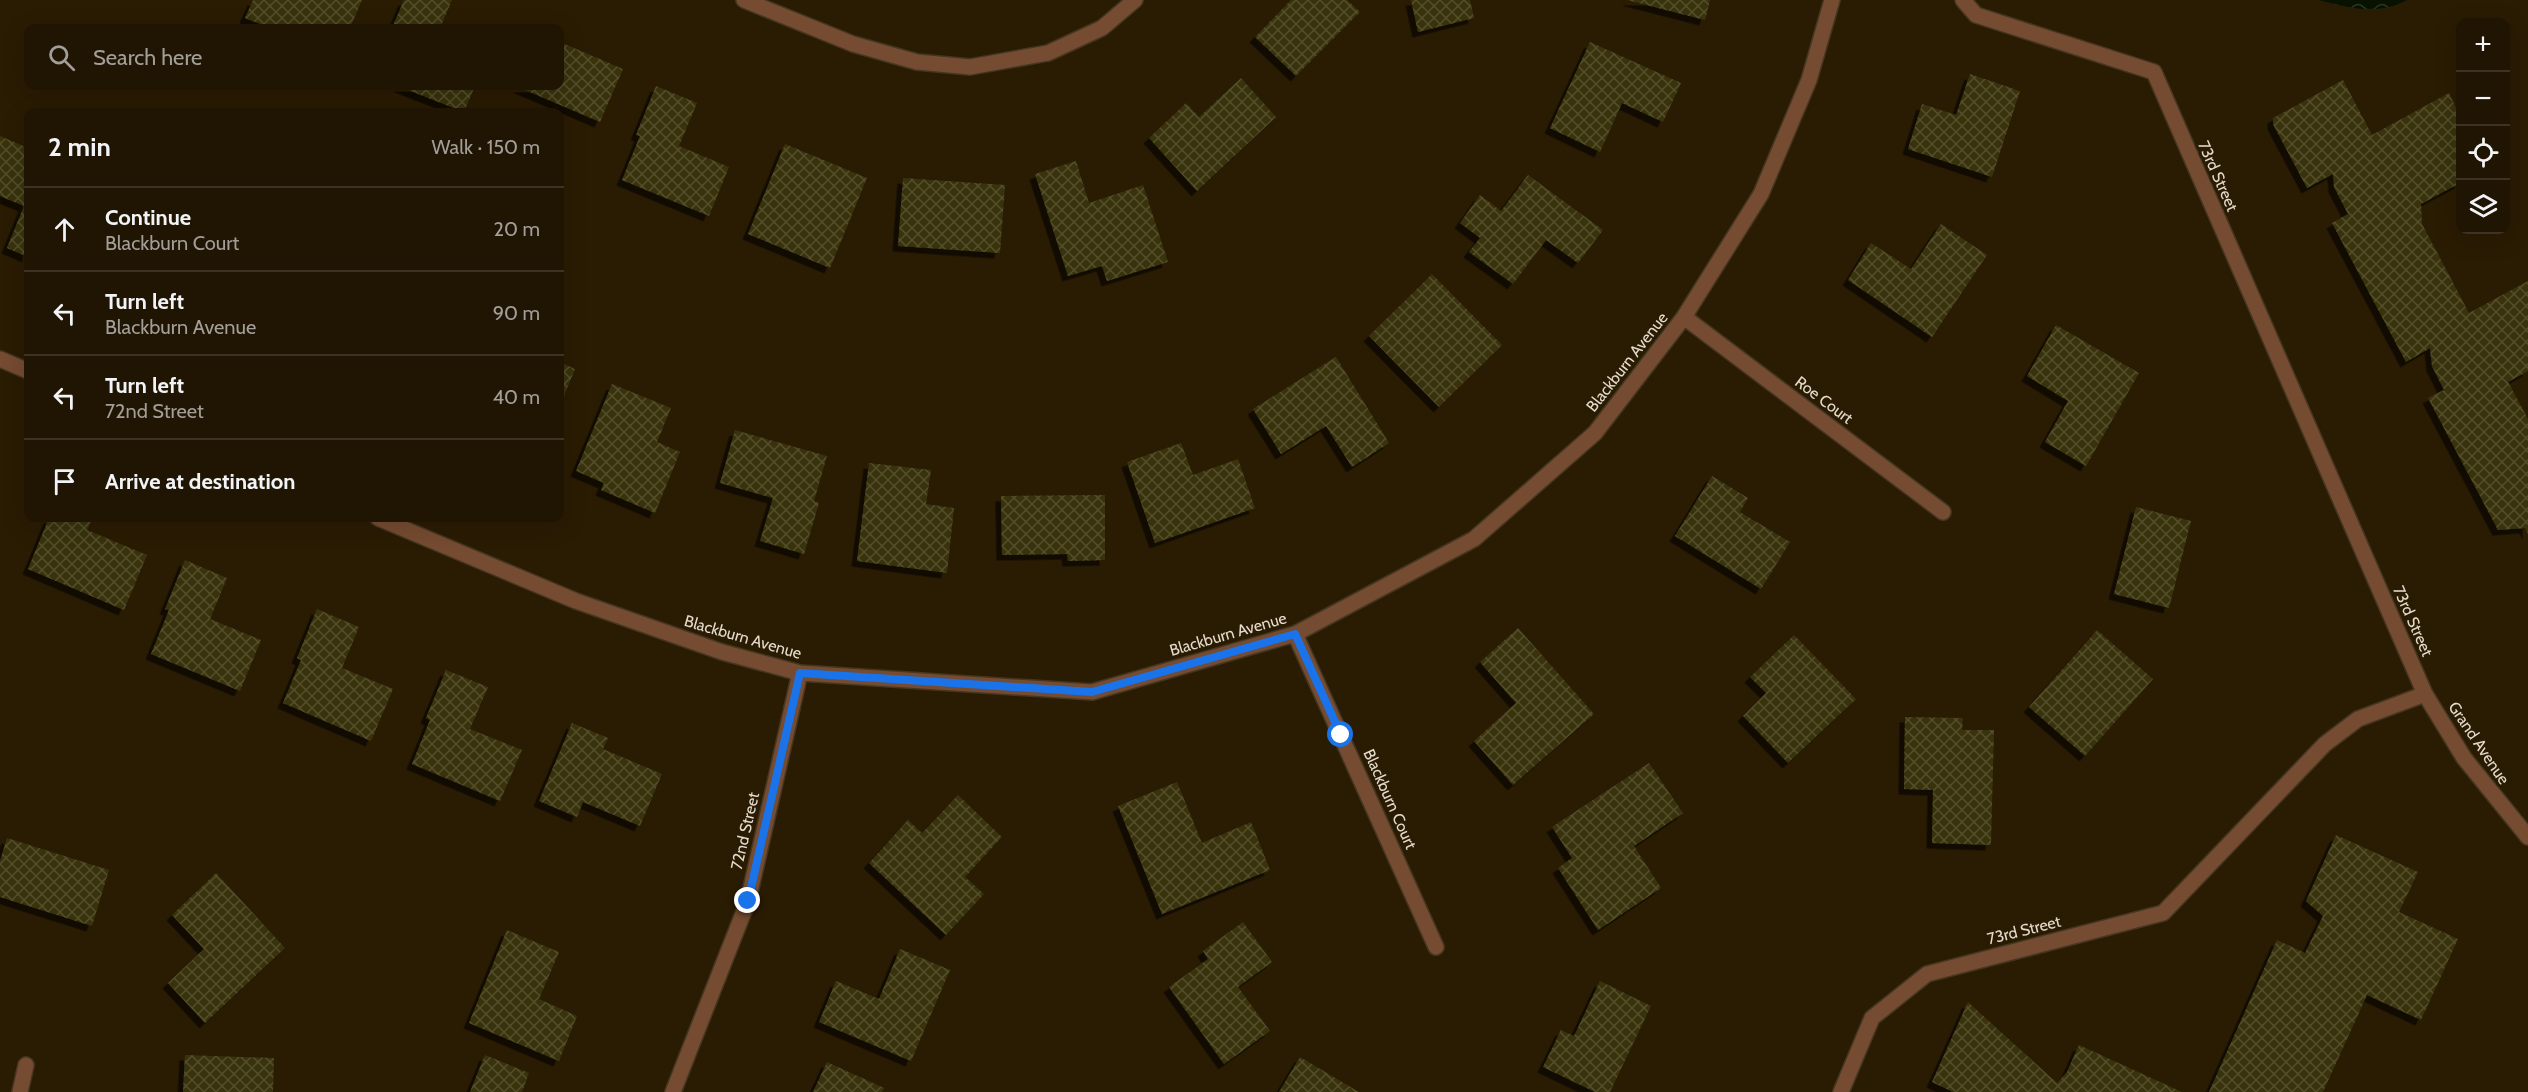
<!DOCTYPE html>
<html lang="en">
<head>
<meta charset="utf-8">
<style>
  :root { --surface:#201402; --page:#2d2111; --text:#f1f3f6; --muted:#a29e99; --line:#3d3324 }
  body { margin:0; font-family:Cabin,sans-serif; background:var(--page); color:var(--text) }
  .controls { position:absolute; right:18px; top:18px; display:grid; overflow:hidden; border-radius:12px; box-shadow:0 6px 24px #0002 }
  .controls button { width:54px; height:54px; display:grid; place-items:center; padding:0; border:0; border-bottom:2px solid var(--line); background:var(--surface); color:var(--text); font:30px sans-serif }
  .stop { position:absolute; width:18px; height:18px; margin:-14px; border:4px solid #1a73e8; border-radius:50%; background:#fff }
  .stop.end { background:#1a73e8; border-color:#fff; box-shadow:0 2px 6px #0008 }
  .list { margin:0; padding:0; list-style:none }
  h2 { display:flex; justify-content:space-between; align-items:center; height:78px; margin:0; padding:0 24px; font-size:26px }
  h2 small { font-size:20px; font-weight:400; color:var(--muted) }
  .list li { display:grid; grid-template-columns:39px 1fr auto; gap:18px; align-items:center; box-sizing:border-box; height:84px; padding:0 24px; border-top:2px solid var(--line) }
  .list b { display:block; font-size:22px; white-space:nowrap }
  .list p { margin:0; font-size:20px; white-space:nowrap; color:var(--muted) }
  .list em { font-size:20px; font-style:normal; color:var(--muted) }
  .icon { flex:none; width:33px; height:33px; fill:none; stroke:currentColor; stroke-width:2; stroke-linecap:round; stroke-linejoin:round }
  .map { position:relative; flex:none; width:2528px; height:1092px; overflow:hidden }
  .search { position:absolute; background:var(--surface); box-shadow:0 6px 24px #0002; left:24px; top:24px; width:540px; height:66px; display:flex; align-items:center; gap:15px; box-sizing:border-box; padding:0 21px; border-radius:12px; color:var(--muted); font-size:22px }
  .panel { position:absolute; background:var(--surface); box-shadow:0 6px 24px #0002; left:24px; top:108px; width:540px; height:414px; border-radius:12px }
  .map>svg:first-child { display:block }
  .water { fill:url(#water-waves) }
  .building { fill:url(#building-cross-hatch); filter:url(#shadow) }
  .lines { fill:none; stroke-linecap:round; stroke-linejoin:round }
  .minor-casing { stroke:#44361f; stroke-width:18 }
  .minor { stroke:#754b31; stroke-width:15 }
  .route { stroke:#1a73e8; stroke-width:8 }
  .labels { text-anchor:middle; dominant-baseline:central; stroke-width:6; stroke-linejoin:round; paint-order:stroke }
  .street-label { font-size:16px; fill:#e5dbcd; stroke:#2a1b03 }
</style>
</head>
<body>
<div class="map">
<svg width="2528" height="1092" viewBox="0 0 2528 1092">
  <defs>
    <pattern id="water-waves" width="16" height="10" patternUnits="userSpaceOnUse" patternTransform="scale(1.5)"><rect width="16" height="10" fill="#071300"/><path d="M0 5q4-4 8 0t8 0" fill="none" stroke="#2b3524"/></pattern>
    <pattern id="building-cross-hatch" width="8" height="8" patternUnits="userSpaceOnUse" patternTransform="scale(1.5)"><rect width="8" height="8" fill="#37330c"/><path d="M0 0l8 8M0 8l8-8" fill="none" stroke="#54502e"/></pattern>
    <filter id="shadow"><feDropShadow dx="-5.5" dy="5.5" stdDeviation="0" flood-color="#0009"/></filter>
  </defs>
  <rect width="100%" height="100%" fill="#2a1b03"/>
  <path class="water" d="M2319,0H2407C2378,16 2349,8 2319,0Z"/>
  <path class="building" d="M253,0H362L350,28H270L245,18Z
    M404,0H452L440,28H392Z
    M1291,0H1347L1360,12L1296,76L1255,37Z
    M1411,0H1470L1474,18L1418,32Z
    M1627,0H1710L1705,20Z
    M560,42L623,69L600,122L518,87L560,86Z
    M1590,42L1681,83L1663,122L1622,103L1600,152L1550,128Z
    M1970,74L2020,91L1992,177L1908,149L1922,104L1956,115Z
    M1241,78L1276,117L1197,191L1149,138L1186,103L1199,117Z
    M2343,80L2372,135L2449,93L2460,116V183L2421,204L2422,224L2469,313L2528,281V371L2508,382L2528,419V534L2525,528L2498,530L2428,398L2444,390L2432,366L2430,348L2406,362L2332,223L2348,214L2334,187L2333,174L2307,188L2273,124V118Z
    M398,86H475L464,112Z
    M656,86L697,103L679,146L729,167L709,216L622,180L640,136L636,135Z
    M0,136L28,148V257L7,248L24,206L0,196Z
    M785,144L867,178L830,268L748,234Z
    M1076,161L1089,203L1143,185L1168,262L1107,281L1102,266L1068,276L1035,174Z
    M1528,175L1603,230L1578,263L1546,240L1513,284L1469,252L1480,238L1460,223L1480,195L1501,211Z
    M903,178L1005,185L1000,253L898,246Z
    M1941,224L1987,255L1932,337L1848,280L1871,243L1911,269Z
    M1432,274L1502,345L1439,407L1369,336Z
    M2056,325L2139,373L2086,466L2045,442L2068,401L2027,376Z
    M1336,357L1389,443L1352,467L1326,426L1281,454L1253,409Z
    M560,362L575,369L560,406Z
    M612,384L671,408L657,442L680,452L655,513L601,490L604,483L576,471Z
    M735,430L827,456L814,501L819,503L804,554L760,541L773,498L720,483Z
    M1181,443L1193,475L1238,459L1255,508L1155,543L1127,462Z
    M869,463L931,470L926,504L954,508L947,573L857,561Z
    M1712,476L1748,498L1740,512L1790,542L1761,589L1675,536Z
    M1105,495V560L1068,561L1067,554L1002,555L1001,496Z
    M2136,507L2191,521L2169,608L2114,594Z
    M49,518H83L91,521L87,530L147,555L124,610L28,569Z
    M185,560L227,578L210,619L261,640L240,691L151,654L169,610L165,609Z
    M317,609L359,627L342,668L393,689L371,741L283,703L301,660L297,658Z
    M1518,628L1594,714L1513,785L1474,741L1516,703L1480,662Z
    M2097,630L2153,679L2085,756L2029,707Z
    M1794,635L1856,699L1788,763L1743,716L1766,693L1750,677Z
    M446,670L488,687L470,729L522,750L500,801L412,764L430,720L426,718Z
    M1905,717L1963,718L1962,730H1994L1991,845L1932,843L1933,790L1904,789Z
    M572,723L608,738L603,749L662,774L640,826L583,802L577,817L539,801Z
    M1649,763L1683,813L1634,846L1661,888L1598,930L1558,868L1572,858L1552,827Z
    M1177,782L1202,843L1251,822L1270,870L1162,914L1118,806Z
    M958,795L1002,837L965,877L984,894L946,935L869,863L908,820L922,833Z
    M2336,835L2418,872L2399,912L2458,939L2421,1020L2367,995L2323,1092H2209L2277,940L2305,953L2323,916L2306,901Z
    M7,838L109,870L92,926L0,897V861Z
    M216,873L285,948L205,1023L168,983L204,949L172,915Z
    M1243,922L1272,962L1238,987L1270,1031L1224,1064L1169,987L1208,959L1203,951Z
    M507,930L559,952L539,999L577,1016L559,1061L469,1023Z
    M900,949L950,970L911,1061L819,1022L836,981L879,999Z
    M1600,981L1651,1006L1610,1092H1595L1543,1067L1561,1030L1574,1036Z
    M1968,1002L2057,1083L2067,1072L2079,1045L2182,1092H1953L1932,1082Z
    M185,1055L274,1058L273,1092H183Z
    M485,1055L529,1073L522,1092H470Z
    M1300,1057L1359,1092H1279Z
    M827,1062L884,1088L882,1092H813Z"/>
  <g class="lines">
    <g class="minor-casing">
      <path id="minor" d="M744,0L853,44L917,62L970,67L1048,53L1102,28L1135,0
        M1684,317L1943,512
        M0,359L28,371
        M378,518L576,601L722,652L800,673L1092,692L1295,634L1474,539L1595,433L1684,317L1761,194L1809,80L1832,0
        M1295,634L1436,947
        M2425,694L2464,758L2528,837
        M20,1092L26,1065
        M673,1092L748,901L800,673
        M1841,1092L1872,1018L1927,974L2163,913L2325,744L2358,719L2425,694L2154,72L1976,15L1963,0"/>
    </g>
    <use href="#minor" class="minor"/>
  </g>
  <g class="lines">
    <path class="route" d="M748,901L800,673L1092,692L1295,634L1341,735"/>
  </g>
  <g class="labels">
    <g class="street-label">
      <text transform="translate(2218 176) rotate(66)">73rd Street</text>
      <text transform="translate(1627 362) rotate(-52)">Blackburn Avenue</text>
      <text transform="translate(1824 400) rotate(37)">Roe Court</text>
      <text transform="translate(2413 621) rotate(66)">73rd Street</text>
      <text transform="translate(1228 634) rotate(-16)">Blackburn Avenue</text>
      <text transform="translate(743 637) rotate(16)">Blackburn Avenue</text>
      <text transform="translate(2479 743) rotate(56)">Grand Avenue</text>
      <text transform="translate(1390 799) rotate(66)">Blackburn Court</text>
      <text transform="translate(745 831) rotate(-77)">72nd Street</text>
      <text transform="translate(2024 930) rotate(-14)">73rd Street</text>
    </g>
  </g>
</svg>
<div class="controls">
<button>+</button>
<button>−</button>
<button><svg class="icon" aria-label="locate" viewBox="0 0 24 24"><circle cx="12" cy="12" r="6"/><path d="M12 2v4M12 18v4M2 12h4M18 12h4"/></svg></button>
<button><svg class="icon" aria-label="layers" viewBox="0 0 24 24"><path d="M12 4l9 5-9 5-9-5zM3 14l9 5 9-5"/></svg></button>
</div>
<div class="stop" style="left:1341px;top:735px"></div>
<div class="stop end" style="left:748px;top:901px"></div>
<div class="search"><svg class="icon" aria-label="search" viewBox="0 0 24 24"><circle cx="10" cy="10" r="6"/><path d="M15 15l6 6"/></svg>Search here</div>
<section class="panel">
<h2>2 min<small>Walk · 150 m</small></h2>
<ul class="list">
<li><svg class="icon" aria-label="ahead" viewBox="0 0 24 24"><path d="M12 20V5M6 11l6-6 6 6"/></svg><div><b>Continue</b><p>Blackburn Court</p></div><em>20 m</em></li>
<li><svg class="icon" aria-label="left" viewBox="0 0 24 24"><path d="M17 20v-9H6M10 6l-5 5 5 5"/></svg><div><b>Turn left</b><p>Blackburn Avenue</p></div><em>90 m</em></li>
<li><svg class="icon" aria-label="left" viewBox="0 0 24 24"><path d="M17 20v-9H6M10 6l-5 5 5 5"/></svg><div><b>Turn left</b><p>72nd Street</p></div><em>40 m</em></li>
<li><svg class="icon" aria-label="arrive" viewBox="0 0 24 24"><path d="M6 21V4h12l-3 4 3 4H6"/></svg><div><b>Arrive at destination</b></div></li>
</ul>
</section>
</div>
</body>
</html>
